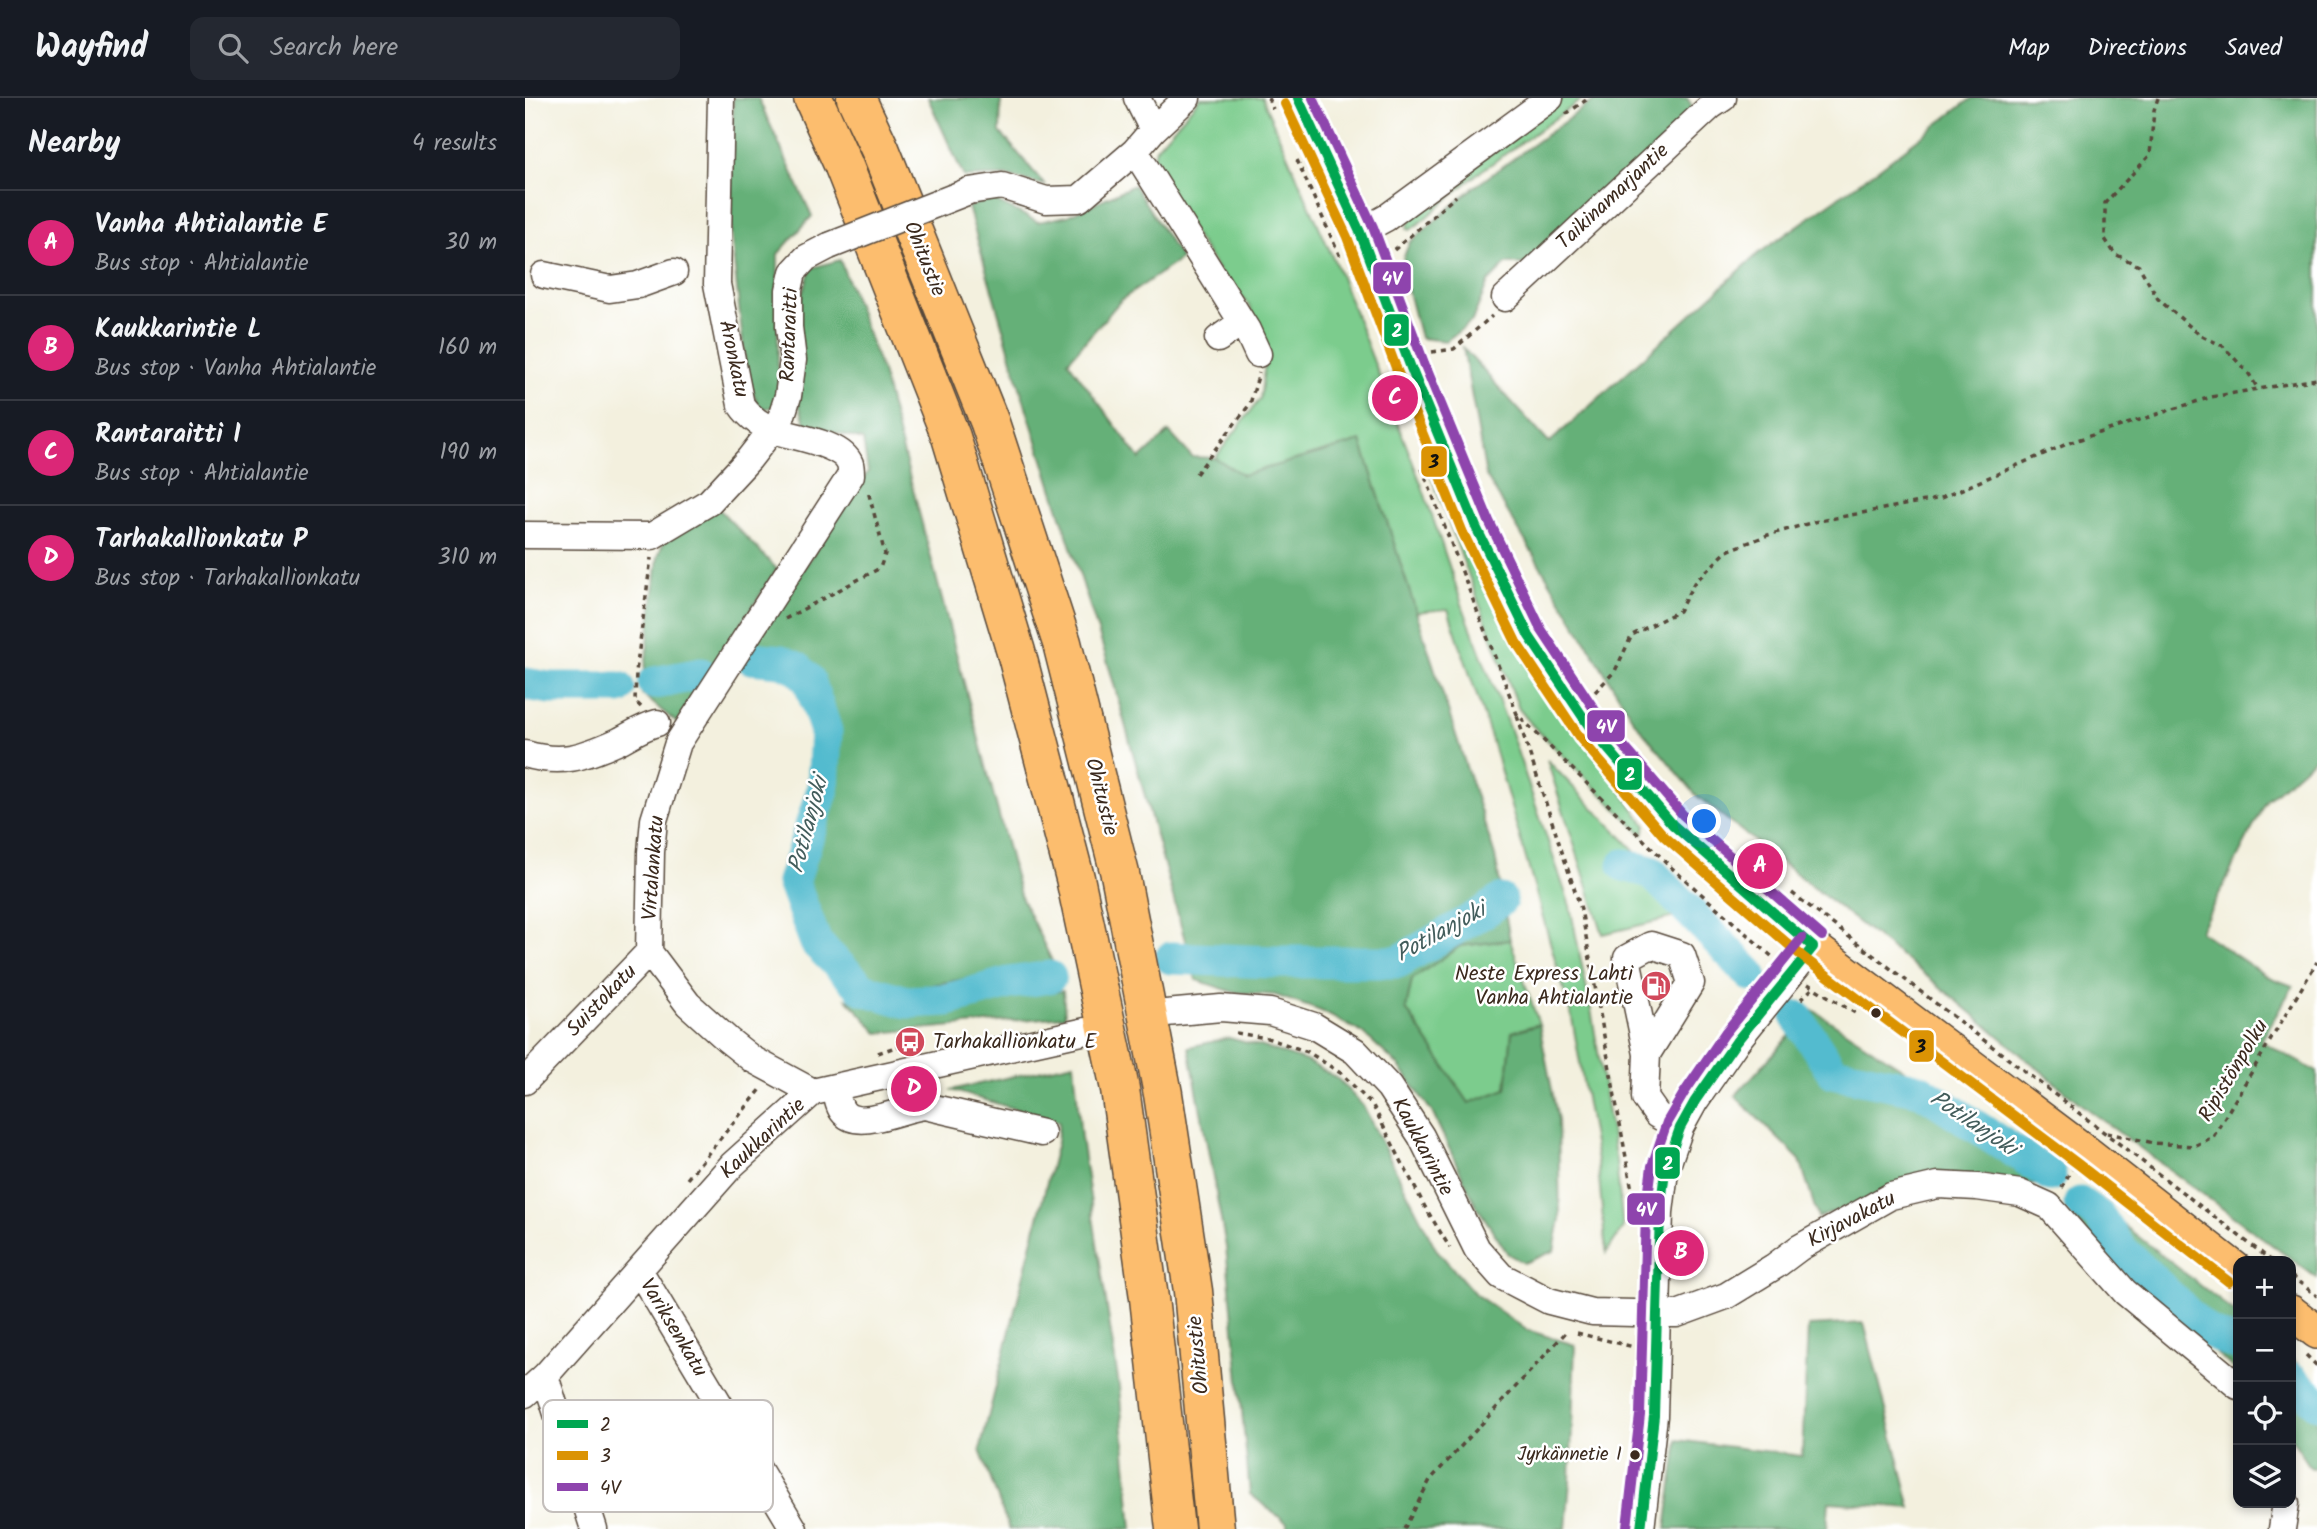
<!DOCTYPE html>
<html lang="en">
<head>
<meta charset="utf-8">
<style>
  :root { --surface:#171b24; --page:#242831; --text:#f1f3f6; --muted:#9ea1a6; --line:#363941; --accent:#db2777 }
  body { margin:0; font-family:Kalam,sans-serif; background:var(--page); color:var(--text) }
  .controls { position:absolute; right:21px; bottom:21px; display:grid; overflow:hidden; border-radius:14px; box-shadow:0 4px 10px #0003 }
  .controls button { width:63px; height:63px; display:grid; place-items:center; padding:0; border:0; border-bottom:2px solid var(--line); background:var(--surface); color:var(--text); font:35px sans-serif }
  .you { position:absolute; left:1180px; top:724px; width:24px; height:24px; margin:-18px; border:5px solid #fff; border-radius:50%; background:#1a73e8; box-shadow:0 0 0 10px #1a73e833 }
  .badge { display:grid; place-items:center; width:46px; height:46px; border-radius:50%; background:var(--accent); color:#fff; font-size:23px; font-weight:700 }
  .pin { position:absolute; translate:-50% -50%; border:4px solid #fff; box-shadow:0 2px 7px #0006 }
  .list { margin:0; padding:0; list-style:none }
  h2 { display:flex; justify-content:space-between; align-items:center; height:91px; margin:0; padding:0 28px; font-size:30px }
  h2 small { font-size:23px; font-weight:400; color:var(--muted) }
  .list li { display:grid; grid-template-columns:46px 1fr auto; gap:21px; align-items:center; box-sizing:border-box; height:105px; padding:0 28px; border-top:2px solid var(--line) }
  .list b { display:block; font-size:26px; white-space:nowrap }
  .list p { margin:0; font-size:23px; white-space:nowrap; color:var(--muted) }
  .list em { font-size:23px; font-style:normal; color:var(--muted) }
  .icon { flex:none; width:38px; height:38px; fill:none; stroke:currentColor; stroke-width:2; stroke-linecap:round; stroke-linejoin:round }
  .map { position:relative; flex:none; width:1792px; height:1431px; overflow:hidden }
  header { display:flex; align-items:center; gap:42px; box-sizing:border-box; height:98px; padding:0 35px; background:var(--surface); border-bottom:2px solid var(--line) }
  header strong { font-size:33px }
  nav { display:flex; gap:38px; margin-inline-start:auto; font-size:24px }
  .search { width:490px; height:63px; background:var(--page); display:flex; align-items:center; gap:18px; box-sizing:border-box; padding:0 24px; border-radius:14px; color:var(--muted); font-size:26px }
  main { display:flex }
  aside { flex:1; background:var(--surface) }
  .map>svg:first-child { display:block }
  .green { fill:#7ccc8d; stroke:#5c7b56; stroke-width:2 }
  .forest { fill:#65b078; stroke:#506d4b; stroke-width:2 }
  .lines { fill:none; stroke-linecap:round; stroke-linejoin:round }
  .river { stroke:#52bbcf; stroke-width:33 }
  .minor-casing { stroke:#57483b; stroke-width:29 }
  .major-casing { stroke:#57483b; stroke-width:36 }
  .highway-casing { stroke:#57483b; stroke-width:41 }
  .path { stroke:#57483b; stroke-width:3.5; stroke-dasharray:5 5; stroke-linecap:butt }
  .minor { stroke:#fff; stroke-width:26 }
  .major { stroke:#fcbd6e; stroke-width:33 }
  .highway { stroke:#fcbd6e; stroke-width:38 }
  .minor-bridge-casing { stroke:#57483b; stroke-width:29; stroke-linecap:butt }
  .minor-bridge { stroke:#fff; stroke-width:26 }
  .bus-1-casing { stroke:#fff; stroke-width:16 }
  .bus-2-casing { stroke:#fff; stroke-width:16 }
  .bus-3-casing { stroke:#fff; stroke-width:16 }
  .bus-1 { stroke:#00a651; stroke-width:10 }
  .bus-2 { stroke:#db9304; stroke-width:10 }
  .bus-3 { stroke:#8e44ad; stroke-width:10 }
  .bus-dot { fill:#3b2a1e; stroke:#fff; stroke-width:2.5 }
  .labels { text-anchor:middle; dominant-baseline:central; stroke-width:5; stroke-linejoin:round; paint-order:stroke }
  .bus-label { font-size:19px; fill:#3b2a1e; stroke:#fff; text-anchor:end }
  .street-label { font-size:21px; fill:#3b2a1e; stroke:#fff }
  .poi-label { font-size:21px; fill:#3b2a1e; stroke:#fff; text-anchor:end }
  .water-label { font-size:23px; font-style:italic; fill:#435d5c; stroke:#fff }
  .key { fill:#fff; stroke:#c4bfbc; stroke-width:2 }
  .key-label { font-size:19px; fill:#3b2a1e }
  .line-badge { stroke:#fff; stroke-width:2.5 }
  .badge-label { font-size:19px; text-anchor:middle; font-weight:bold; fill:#fff }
  .pale-badge-label { font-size:19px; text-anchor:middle; font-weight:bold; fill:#111 }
</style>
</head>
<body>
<header>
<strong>Wayfind</strong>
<div class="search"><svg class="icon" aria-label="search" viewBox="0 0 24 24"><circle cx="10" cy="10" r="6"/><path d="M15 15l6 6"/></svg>Search here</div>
<nav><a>Map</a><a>Directions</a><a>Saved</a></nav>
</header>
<main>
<aside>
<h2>Nearby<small>4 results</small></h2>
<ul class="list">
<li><span class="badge">A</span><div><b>Vanha Ahtialantie E</b><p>Bus stop · Ahtialantie</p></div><em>30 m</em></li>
<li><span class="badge">B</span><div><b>Kaukkarintie L</b><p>Bus stop · Vanha Ahtialantie</p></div><em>160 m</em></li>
<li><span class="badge">C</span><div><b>Rantaraitti I</b><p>Bus stop · Ahtialantie</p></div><em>190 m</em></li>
<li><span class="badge">D</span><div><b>Tarhakallionkatu P</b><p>Bus stop · Tarhakallionkatu</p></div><em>310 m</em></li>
</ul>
</aside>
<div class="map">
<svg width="1792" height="1431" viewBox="0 0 1792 1431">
  <rect width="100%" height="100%" fill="#fff"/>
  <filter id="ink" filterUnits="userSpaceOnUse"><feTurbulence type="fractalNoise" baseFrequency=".0143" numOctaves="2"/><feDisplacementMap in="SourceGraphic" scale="14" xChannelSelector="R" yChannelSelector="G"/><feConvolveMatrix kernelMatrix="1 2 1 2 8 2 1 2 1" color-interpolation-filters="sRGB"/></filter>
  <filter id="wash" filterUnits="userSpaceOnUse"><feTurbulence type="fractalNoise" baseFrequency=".00686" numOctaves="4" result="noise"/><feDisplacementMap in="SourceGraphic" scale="28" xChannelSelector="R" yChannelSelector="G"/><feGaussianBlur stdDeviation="1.57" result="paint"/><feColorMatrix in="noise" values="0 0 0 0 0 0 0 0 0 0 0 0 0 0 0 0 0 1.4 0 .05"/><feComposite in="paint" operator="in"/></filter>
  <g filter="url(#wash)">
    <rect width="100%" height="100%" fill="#f3f0de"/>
    <path class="green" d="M675,0H737L812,169L897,388L938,509L986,635L1045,808L1067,917L1091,1064L1098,1130L1081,1155L1073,1069L1047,920L967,643L923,511L891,514L836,343L718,377L690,360L735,301L741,258L725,208L702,185L626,72L631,50Z
      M1038,0H1059L952,76L891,128L885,132L882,130C889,101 1008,21 1038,0Z
      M905,348L1007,568L1121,728L1118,737L1007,627L994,611L896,351Z
      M1022,662L1117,760L1154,818L1078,836Z
      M985,842L1014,926L987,934L981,991L944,1005L881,911L887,881L935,848Z"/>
    <path class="forest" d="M208,0H233L287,118L253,156V295L250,309L235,311L222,282L206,136Z
      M403,0H476L475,34L520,87L482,78L439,79Z
      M1072,0H1162L1166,6L1167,15L1008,166H981L963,184L947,223L921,243L895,240L876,167L884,145L948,90Z
      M1447,0H1792V658L1742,702L1675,833L1741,878L1768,888L1736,943L1792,974V1180L1558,1008L1413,887L1172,698L1109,623L961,378L938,250L1024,345L1234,155L1352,72Z
      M609,87L656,161L596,202L543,263L615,361L644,334L667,359L690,360L718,377L836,343L970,758L985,842L935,848L887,881L881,911L944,1005L981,991L987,934L1014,926L1033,1022L1035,1121L1029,1153L999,1165L983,1156L951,1107L907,1014L873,967L838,935L796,913L750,897L708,894L671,882L583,565L496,293L443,109L466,101L513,124L542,118Z
      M315,162L357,274L495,797L528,865L378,892L342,879L304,840L282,778L312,691L310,628L280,557L224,552L343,374L338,342L281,327L274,307V206L286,170Z
      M191,408L252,471L152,625L117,596L133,459L141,438Z
      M538,893L540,918L353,935L322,901L396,917L487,898Z
      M1288,912L1527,1068L1518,1088L1456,1077L1363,1093L1293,1120L1275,1062L1210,998Z
      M704,940L742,950L781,963L812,980L838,1008L911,1151L950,1196L1002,1232L1050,1247L1045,1383L1041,1431H762V1425L725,1396L701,1149L664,949Z
      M549,965L556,1040L594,1288L607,1431H484L455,1352L532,1044L534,1024L426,992Z
      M1554,1092L1713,1217V1274L1596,1173L1540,1111Z
      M1339,1225L1386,1410L1304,1404L1302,1431H1141L1153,1342L1277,1358L1283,1228Z
      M1766,1260L1792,1284V1370H1786L1766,1340Z"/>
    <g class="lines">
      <path class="river" d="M226,560L256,563L272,570L284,582L301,633L298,691L268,784L291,845L338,891L382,904L422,902L484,885L525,879
        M129,585L176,576
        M0,586L25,590H94
        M1099,767L1126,774L1226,877
        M646,860L747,864H873L959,814L976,802
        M1272,919L1308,974L1396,992L1525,1077
        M1555,1105L1574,1118L1594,1149L1681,1233L1713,1247
        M1766,1280L1792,1305"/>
    </g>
  </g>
  <g filter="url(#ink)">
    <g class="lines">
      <g class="minor-casing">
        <path id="minor" d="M196,0L192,186L216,307C224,319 238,329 251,333C270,339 317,345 325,366C326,369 326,373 326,377L153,645L129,722L126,754L124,854L163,906L203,942L227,961L288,994
          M612,0L628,32
          M610,53L722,232L733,256
          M444,93L477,88L521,102L554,101L610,53L628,32L662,0
          M835,134L861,120L1025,0
          M19,177L85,191L113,187L149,174
          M980,200L1186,8L1198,0
          M693,241L717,224
          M0,437L127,438L184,404L224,361L256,320L263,298L268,262L264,229V192L268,174L281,160L304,148
          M0,656C37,667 58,659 92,644C106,637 117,629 132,625
          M641,915L696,910L745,914L789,928L830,953L864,989L896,1038L952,1151L976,1178L1024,1203L1067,1214L1152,1216L1201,1198L1250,1168L1274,1150L1366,1098L1413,1087L1452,1089L1495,1095L1524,1108L1600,1194L1713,1288
          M1122,956L1166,885L1157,857L1126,847L1102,860L1122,956L1120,1000L1132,1017L1155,1030
          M0,983L124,854
          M310,989C312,997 313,1009 319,1015C335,1033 380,1009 400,1008L517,1035
          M114,1172L269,1431
          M20,1278L69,1431
          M0,1296L20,1278L207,1067L288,994L561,933
          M1116,1431L1129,1318L1135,1114L1140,1073L1155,1030L1170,1003L1211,944L1288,849
          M1757,1431L1761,1405"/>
      </g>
      <g class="major-casing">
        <path id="major" d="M773,0L835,134L886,270L951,429L1004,538L1066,631L1148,727L1288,849L1562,1055L1713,1173
          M1766,1214L1792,1234"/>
      </g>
      <g class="highway-casing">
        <path id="highway" d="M288,0L318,66L426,339L491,554L550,780L595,991L624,1200L650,1431
          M331,0L355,51L465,325L537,545L595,776L638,996L668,1193L690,1431"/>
      </g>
      <path class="path" d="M743,0L748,11
        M1633,0L1629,12L1625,57L1580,105V141L1590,156L1614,168L1633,201L1675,237L1698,248L1724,276L1733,291
        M1041,16L1064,0
        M772,62L816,161
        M869,152L931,98
        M907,254L929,251L967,218
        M897,370L992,616L1147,770L1252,863
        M671,376L725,306L734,275
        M260,521L355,470L360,456L343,393
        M1070,594L1090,573L1107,537L1154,513L1169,485L1202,453L1243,437L1289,424L1416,400L1549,343L1686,299L1792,281
        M116,609L110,603L111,574L126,460
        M992,618L1056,811L1112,1120
        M1267,795L1747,1163
        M1283,886L1330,915
        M1276,901L1288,890
        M711,935L742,940L783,954L817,976L848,1008L900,1109L925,1150
        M353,955L385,944
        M1582,1035L1629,1045L1669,1048L1688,1039L1792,864
        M162,1081L237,990
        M1537,1090L1546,1072
        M1766,1178L1792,1198
        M1052,1235L1109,1249
        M1781,1257L1792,1268
        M879,1431L905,1382L1043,1232"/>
      <use href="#minor" class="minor"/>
      <use href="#major" class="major"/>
      <use href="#highway" class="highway"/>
      <g class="minor-bridge-casing">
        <path id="minor-bridge" d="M304,148L444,93"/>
      </g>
      <use href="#minor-bridge" class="minor-bridge"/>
      <g class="bus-1-casing">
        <path id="bus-1" d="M773,0L835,134L886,270L951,429L1004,538L1066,631L1148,727L1288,849
          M1116,1431L1129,1318L1135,1114L1140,1073L1155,1030L1170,1003L1211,944L1288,849"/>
      </g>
      <g class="bus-2-casing">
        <path id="bus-2" d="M760,6L822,139L873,275L938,435L991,544L1055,640L1139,738L1279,860L1553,1066L1704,1184"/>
      </g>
      <g class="bus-3-casing">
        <path id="bus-3" d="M788,0L848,129L899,265L964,423L1016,531L1077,623L1158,717L1297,838
          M1102,1429L1115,1317L1121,1114L1127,1068L1142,1024L1159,995L1200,935L1277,840"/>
      </g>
      <use href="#bus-1" class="bus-1"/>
      <use href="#bus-2" class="bus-2"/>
      <use href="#bus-3" class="bus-3"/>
    </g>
  </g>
  <defs>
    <g id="fuel-disc" transform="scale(1.575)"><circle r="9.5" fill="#d1495b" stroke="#fff"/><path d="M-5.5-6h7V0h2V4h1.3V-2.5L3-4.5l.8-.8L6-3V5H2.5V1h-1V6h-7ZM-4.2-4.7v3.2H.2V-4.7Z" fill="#fff"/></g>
    <g id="bus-disc" transform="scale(1.575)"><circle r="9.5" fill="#d1495b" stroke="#fff"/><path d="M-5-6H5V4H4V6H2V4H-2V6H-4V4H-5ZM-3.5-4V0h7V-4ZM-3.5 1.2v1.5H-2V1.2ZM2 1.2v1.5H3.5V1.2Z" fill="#fff"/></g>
  </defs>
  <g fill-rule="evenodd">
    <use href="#fuel-disc" x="1131" y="888"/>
    <use href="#bus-disc" x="385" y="944"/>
  </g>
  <g class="bus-dot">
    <circle cx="1351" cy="915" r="6"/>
    <circle cx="1110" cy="1357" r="6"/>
  </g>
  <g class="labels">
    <g class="bus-label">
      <text x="1097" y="1357">Jyrkännetie I</text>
    </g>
    <g class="street-label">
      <text transform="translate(1088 99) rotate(-43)">Taikinamarjantie</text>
      <text transform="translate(399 161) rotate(68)">Ohitustie</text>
      <text transform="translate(265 237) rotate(-88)">Rantaraitti</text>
      <text transform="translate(208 261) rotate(78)">Aronkatu</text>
      <text transform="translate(576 699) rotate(76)">Ohitustie</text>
      <text transform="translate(129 770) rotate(-86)">Virtalankatu</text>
      <text transform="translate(77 903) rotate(-46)">Suistokatu</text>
      <text transform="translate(1709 973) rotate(-59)">Ripistönpolku</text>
      <text transform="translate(238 1041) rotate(-43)">Kaukkarintie</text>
      <text transform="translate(897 1049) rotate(62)">Kaukkarintie</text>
      <text transform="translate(1327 1122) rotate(-28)">Kirjavakatu</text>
      <text transform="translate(148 1230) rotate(59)">Variksenkatu</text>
      <text transform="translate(674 1257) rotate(-95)">Ohitustie</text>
    </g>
    <g class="poi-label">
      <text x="1108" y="876">Neste Express Lahti<tspan x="1108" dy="24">Vanha Ahtialantie</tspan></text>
      <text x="408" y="944" text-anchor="start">Tarhakallionkatu E</text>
    </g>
    <g class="water-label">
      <text transform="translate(284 727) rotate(-75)">Potilanjoki</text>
      <text transform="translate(916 835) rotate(-29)">Potilanjoki</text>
      <text transform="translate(1448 1026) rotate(34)">Potilanjoki</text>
    </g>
  </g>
  <rect x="18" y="1302" width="230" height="112" rx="10" class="key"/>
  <rect x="32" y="1322" width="31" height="8" fill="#00a651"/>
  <rect x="32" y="1353" width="31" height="9" fill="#db9304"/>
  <rect x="32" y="1385" width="31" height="8" fill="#8e44ad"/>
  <g class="key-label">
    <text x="75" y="1333">2</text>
    <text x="75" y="1364">3</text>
    <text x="75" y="1396">4V</text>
  </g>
  <g class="line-badge">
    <rect x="847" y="163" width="40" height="34" rx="7" fill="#8e44ad"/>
    <rect x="858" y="215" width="27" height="34" rx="7" fill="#00a651"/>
    <rect x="895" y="347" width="28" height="33" rx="7" fill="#db9304"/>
    <rect x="1061" y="611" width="40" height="34" rx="7" fill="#8e44ad"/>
    <rect x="1091" y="659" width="27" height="34" rx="7" fill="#00a651"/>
    <rect x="1383" y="931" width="27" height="34" rx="7" fill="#db9304"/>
    <rect x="1129" y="1048" width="27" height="34" rx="7" fill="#00a651"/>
    <rect x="1101" y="1094" width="40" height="34" rx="7" fill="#8e44ad"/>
  </g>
  <g class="badge-label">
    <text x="867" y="187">4V</text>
    <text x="872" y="239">2</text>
    <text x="1081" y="635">4V</text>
    <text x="1105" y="683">2</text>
    <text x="1143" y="1072">2</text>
    <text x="1121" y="1118">4V</text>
  </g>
  <g class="pale-badge-label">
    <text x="909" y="370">3</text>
    <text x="1396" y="955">3</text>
  </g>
</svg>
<div class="controls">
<button>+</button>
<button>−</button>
<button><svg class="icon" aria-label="locate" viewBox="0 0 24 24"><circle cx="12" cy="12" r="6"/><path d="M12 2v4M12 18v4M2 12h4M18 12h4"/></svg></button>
<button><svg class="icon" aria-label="layers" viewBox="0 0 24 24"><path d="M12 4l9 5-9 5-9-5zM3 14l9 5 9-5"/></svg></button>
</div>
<div class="you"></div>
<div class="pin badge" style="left:1235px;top:768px">A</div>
<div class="pin badge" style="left:1156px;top:1155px">B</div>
<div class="pin badge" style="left:870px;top:300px">C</div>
<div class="pin badge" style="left:389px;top:991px">D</div>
</div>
</main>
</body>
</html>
